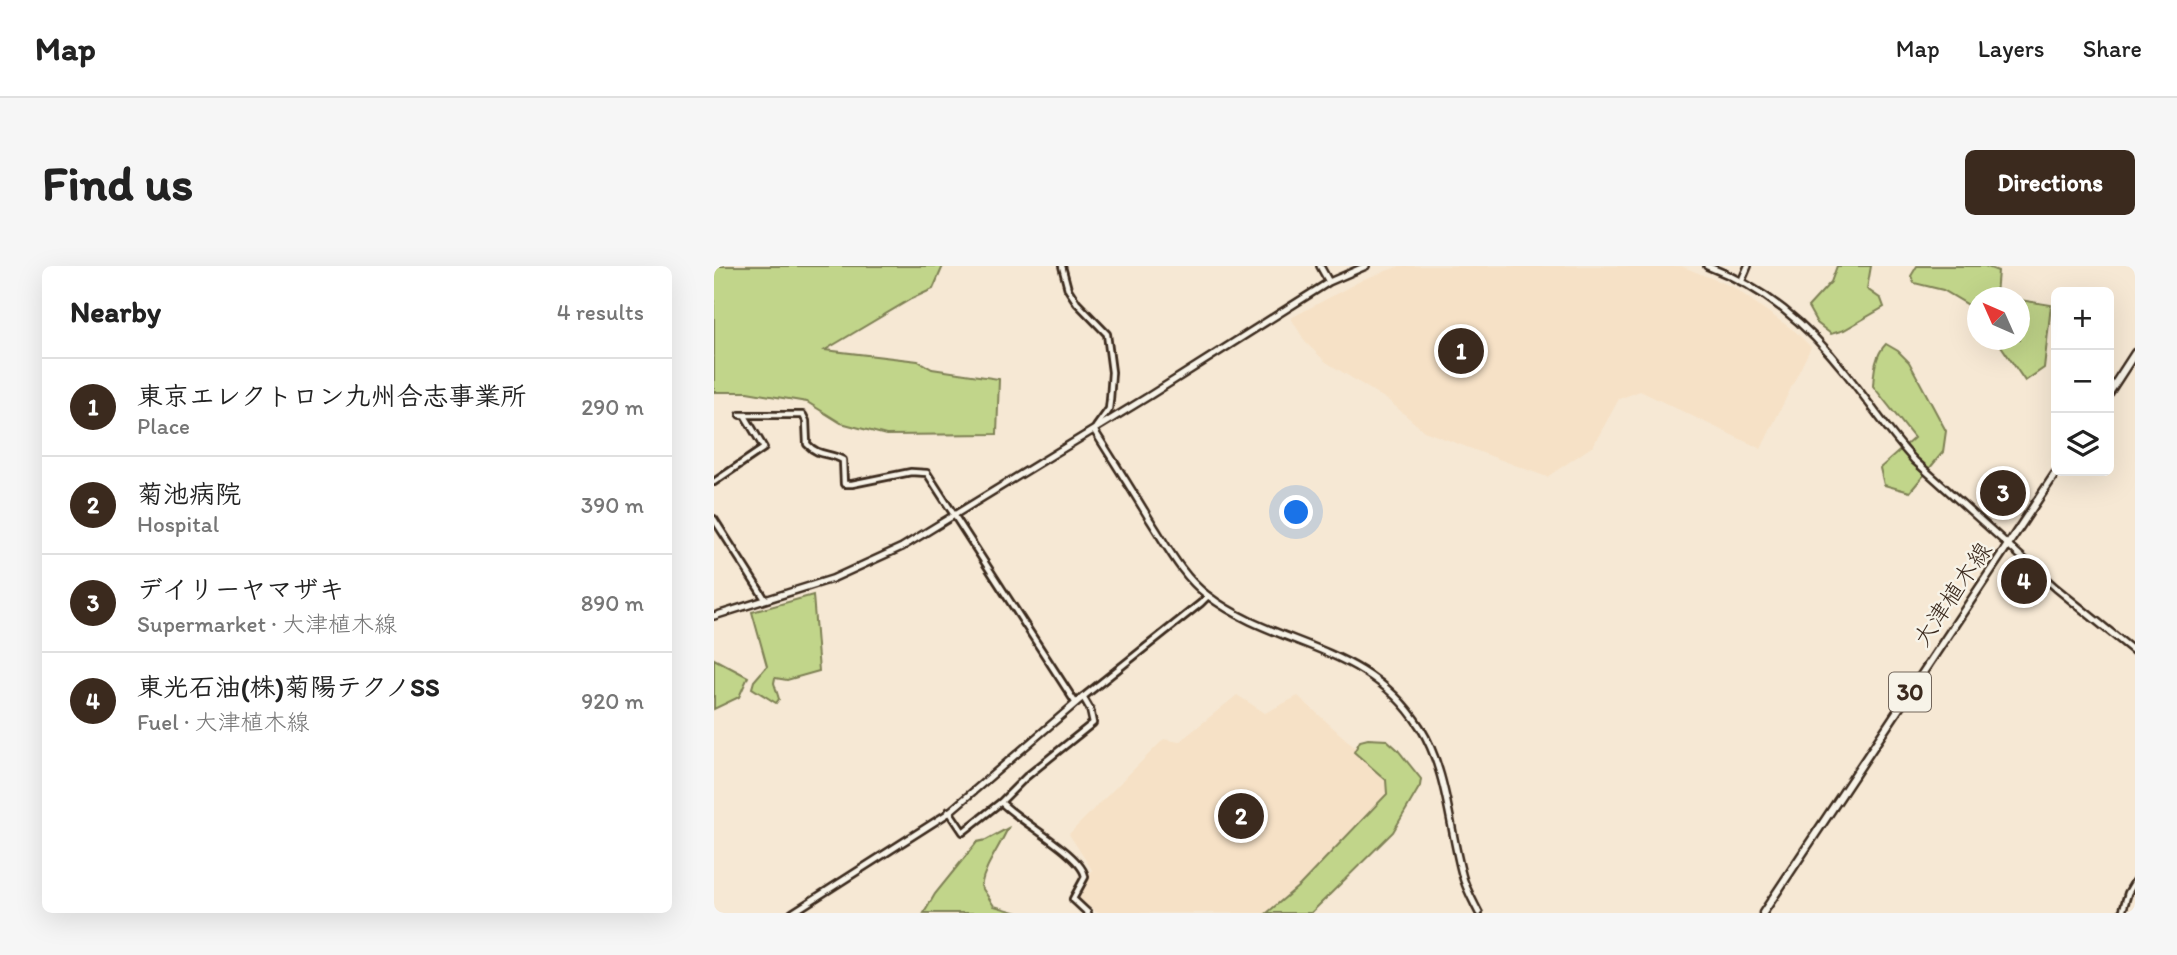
<!DOCTYPE html>
<html lang="en">
<head>
<meta charset="utf-8">
<style>
  :root { --surface:#fff; --page:#f6f6f6; --text:#222; --muted:#767676; --line:#e0e0e0; --accent:#3b2a1e }
  body { margin:0; font-family:Itim,"Klee One",sans-serif; background:var(--page); color:var(--text) }
  .controls { position:absolute; right:21px; top:21px; display:grid; overflow:hidden; border-radius:10px; box-shadow:0 7px 28px #0002 }
  .controls button { width:63px; height:63px; display:grid; place-items:center; padding:0; border:0; border-bottom:2px solid var(--line); background:var(--surface); color:var(--text); font:35px sans-serif }
  .compass { position:absolute; left:1253px; top:21px; width:63px; height:63px; border-radius:50%; background:var(--surface); box-shadow:0 7px 28px #0002; rotate:315deg }
  .you { position:absolute; left:583px; top:247px; width:24px; height:24px; margin:-18px; border:5px solid #fff; border-radius:50%; background:#1a73e8; box-shadow:0 0 0 10px #1a73e833 }
  .badge { display:grid; place-items:center; width:46px; height:46px; border-radius:50%; background:var(--accent); color:#fff; font-size:23px; font-weight:700 }
  .pin { position:absolute; translate:-50% -50%; border:4px solid #fff; box-shadow:0 2px 7px #0006 }
  .list { margin:0; padding:0; list-style:none }
  h2 { display:flex; justify-content:space-between; align-items:center; height:91px; margin:0; padding:0 28px; font-size:30px }
  h2 small { font-size:23px; font-weight:400; color:var(--muted) }
  .list li { display:grid; grid-template-columns:46px 1fr auto; gap:21px; align-items:center; box-sizing:border-box; height:98px; padding:0 28px; border-top:2px solid var(--line) }
  .list b { display:block; font-size:26px; white-space:nowrap }
  .list p { margin:0; font-size:23px; white-space:nowrap; color:var(--muted) }
  .list em { font-size:23px; font-style:normal; color:var(--muted) }
  .icon { flex:none; width:38px; height:38px; fill:none; stroke:currentColor; stroke-width:2; stroke-linecap:round; stroke-linejoin:round }
  .map { position:relative; flex:none; width:1421px; height:647px; overflow:hidden; border-radius:10px }
  header { display:flex; align-items:center; gap:42px; box-sizing:border-box; height:98px; padding:0 35px; background:var(--surface); border-bottom:2px solid var(--line) }
  header strong { font-size:33px }
  nav { display:flex; gap:38px; margin-inline-start:auto; font-size:24px }
  .intro { display:flex; align-items:center; justify-content:space-between; box-sizing:border-box; height:168px; padding:0 42px }
  h1 { margin:0; font-size:49px }
  .button { padding:18px 32px; border-radius:10px; background:var(--accent); color:#fff; font-size:24px; font-weight:700 }
  main { display:flex; gap:42px; padding:0 42px }
  aside { flex:1; background:var(--surface); border-radius:10px; box-shadow:0 7px 28px #0002 }
  .map>svg:first-child { display:block }
  .built { fill:#f6e1c6 }
  .green { fill:#c1d58a; stroke:#7e8054; stroke-width:2 }
  .lines { fill:none; stroke-linecap:round; stroke-linejoin:round }
  .minor-casing { stroke:#3b2a1e; stroke-width:10 }
  .tertiary-casing { stroke:#3b2a1e; stroke-width:10 }
  .primary-casing { stroke:#3b2a1e; stroke-width:11 }
  .minor { stroke:#f7f3e8; stroke-width:4.5 }
  .tertiary { stroke:#f7f3e8; stroke-width:5 }
  .primary { stroke:#f7f3e8; stroke-width:6 }
  .labels { text-anchor:middle; dominant-baseline:central; stroke-width:5; stroke-linejoin:round; paint-order:stroke }
  .shield { fill:#f7f3e8; stroke:#73665b; stroke-width:2 }
  .shield-label { font-size:23px; font-weight:bold; fill:#3b2a1e }
  .street-label { font-size:24px; fill:#3b2a1e; stroke:#f7f3e8 }
</style>
</head>
<body>
<header>
<strong>Map</strong>
<nav><a>Map</a><a>Layers</a><a>Share</a></nav>
</header>
<div class="intro"><h1>Find us</h1><a class="button">Directions</a></div>
<main>
<aside>
<h2>Nearby<small>4 results</small></h2>
<ul class="list">
<li><span class="badge">1</span><div><b>東京エレクトロン九州合志事業所</b><p>Place</p></div><em>290 m</em></li>
<li><span class="badge">2</span><div><b>菊池病院</b><p>Hospital</p></div><em>390 m</em></li>
<li><span class="badge">3</span><div><b>デイリーヤマザキ</b><p>Supermarket · 大津植木線</p></div><em>890 m</em></li>
<li><span class="badge">4</span><div><b>東光石油(株)菊陽テクノSS</b><p>Fuel · 大津植木線</p></div><em>920 m</em></li>
</ul>
</aside>
<div class="map">
<svg width="1421" height="647" viewBox="0 0 1421 647">
  <rect width="100%" height="100%" fill="#f6e8d4"/>
  <filter id="ink" filterUnits="userSpaceOnUse"><feTurbulence type="fractalNoise" baseFrequency=".0143" numOctaves="2"/><feDisplacementMap in="SourceGraphic" scale="14" xChannelSelector="R" yChannelSelector="G"/><feConvolveMatrix kernelMatrix="1 2 1 2 8 2 1 2 1" color-interpolation-filters="sRGB"/></filter>
  <g filter="url(#ink)">
    <path class="built" d="M686,0H967L1019,21L1082,66L1097,81L1047,183L926,125L905,133L879,180L833,211L710,165L675,135L612,96L592,77L577,52L650,13Z
      M523,429L551,447L584,430L698,533L593,647H384L365,633L378,604L355,568L450,473L465,476Z"/>
    <path class="green" d="M0,0H229L219,23L197,33L111,84L204,95L218,103L285,113L283,168L172,169L127,157L93,136L33,126H0Z
      M1123,0H1157L1153,23L1167,33L1170,41L1130,64L1117,68L1103,57L1094,41L1117,16Z
      M1203,0H1271L1284,5L1282,29L1291,31L1264,32L1263,44L1229,24L1200,17L1197,10Z
      M1306,34L1337,39L1330,102L1311,115L1283,74H1306Z
      M1172,78L1184,85L1195,96L1232,165L1229,186L1196,226L1170,219L1166,202L1200,172L1159,120C1160,105 1161,89 1172,78Z
      M99,329L105,405L73,414L61,412L60,417L65,433L62,437L38,422L40,415L53,400L38,346Z
      M0,393L34,411L25,431L0,443Z
      M654,473L673,474L683,483L707,513L706,520L679,566L597,647H553L586,619L673,528L672,514L640,486L646,475Z
      M294,562C285,582 271,599 267,620L280,640L304,647H210L221,628L263,576L272,574Z"/>
    <g class="lines">
      <g class="minor-casing">
        <path id="minor" d="M348,0L354,23L363,37L393,68L398,106L396,134L395,143L382,161
          M26,149H89L92,155L93,178C105,191 115,186 129,194L130,218H138L197,206L213,207L361,436
          M0,216L50,182L31,150
          M0,253L51,333
          M235,545L249,566L287,536
          M374,647L359,633L371,611C369,589 304,555 287,536L312,511L379,457L376,443L369,431L487,337L494,330
          M1408,647L1414,627L1421,615"/>
      </g>
      <g class="tertiary-casing">
        <path id="tertiary" d="M606,0L615,16
          M993,0C1051,22 1093,58 1131,106C1155,136 1175,167 1201,195L1342,322L1421,386
          M1028,14L1034,0
          M380,164C399,194 418,224 436,254C453,280 468,310 493,329C563,383 652,376 706,461C733,504 735,560 748,608C751,621 759,635 765,647
          M0,350L118,313L188,281L435,130L615,16L652,0
          M78,647L233,548L369,431"/>
      </g>
      <g class="primary-casing">
        <path id="primary" d="M1395,127L1421,87
          M1049,647L1343,205"/>
      </g>
      <use href="#minor" class="minor"/>
      <use href="#tertiary" class="tertiary"/>
      <use href="#primary" class="primary"/>
    </g>
  </g>
  <g class="labels">
    <rect class="shield" x="1175" y="406.5" width="42" height="39" rx="5"/>
    <g class="shield-label">
      <text x="1196" y="426">30</text>
    </g>
    <g class="street-label">
      <text transform="translate(1238 328) rotate(-56)">大津植木線</text>
    </g>
  </g>
</svg>
<div class="controls">
<button>+</button>
<button>−</button>
<button><svg class="icon" aria-label="layers" viewBox="0 0 24 24"><path d="M12 4l9 5-9 5-9-5zM3 14l9 5 9-5"/></svg></button>
</div>
<svg class="compass" viewBox="-18 -18 36 36"><path d="M0-13l5 13h-10z" fill="#e53935"/><path d="M0 13l5-13h-10z" fill="#767676"/></svg>
<div class="you"></div>
<div class="pin badge" style="left:747px;top:85px">1</div>
<div class="pin badge" style="left:527px;top:550px">2</div>
<div class="pin badge" style="left:1289px;top:227px">3</div>
<div class="pin badge" style="left:1310px;top:315px">4</div>
</div>
</main>
</body>
</html>
